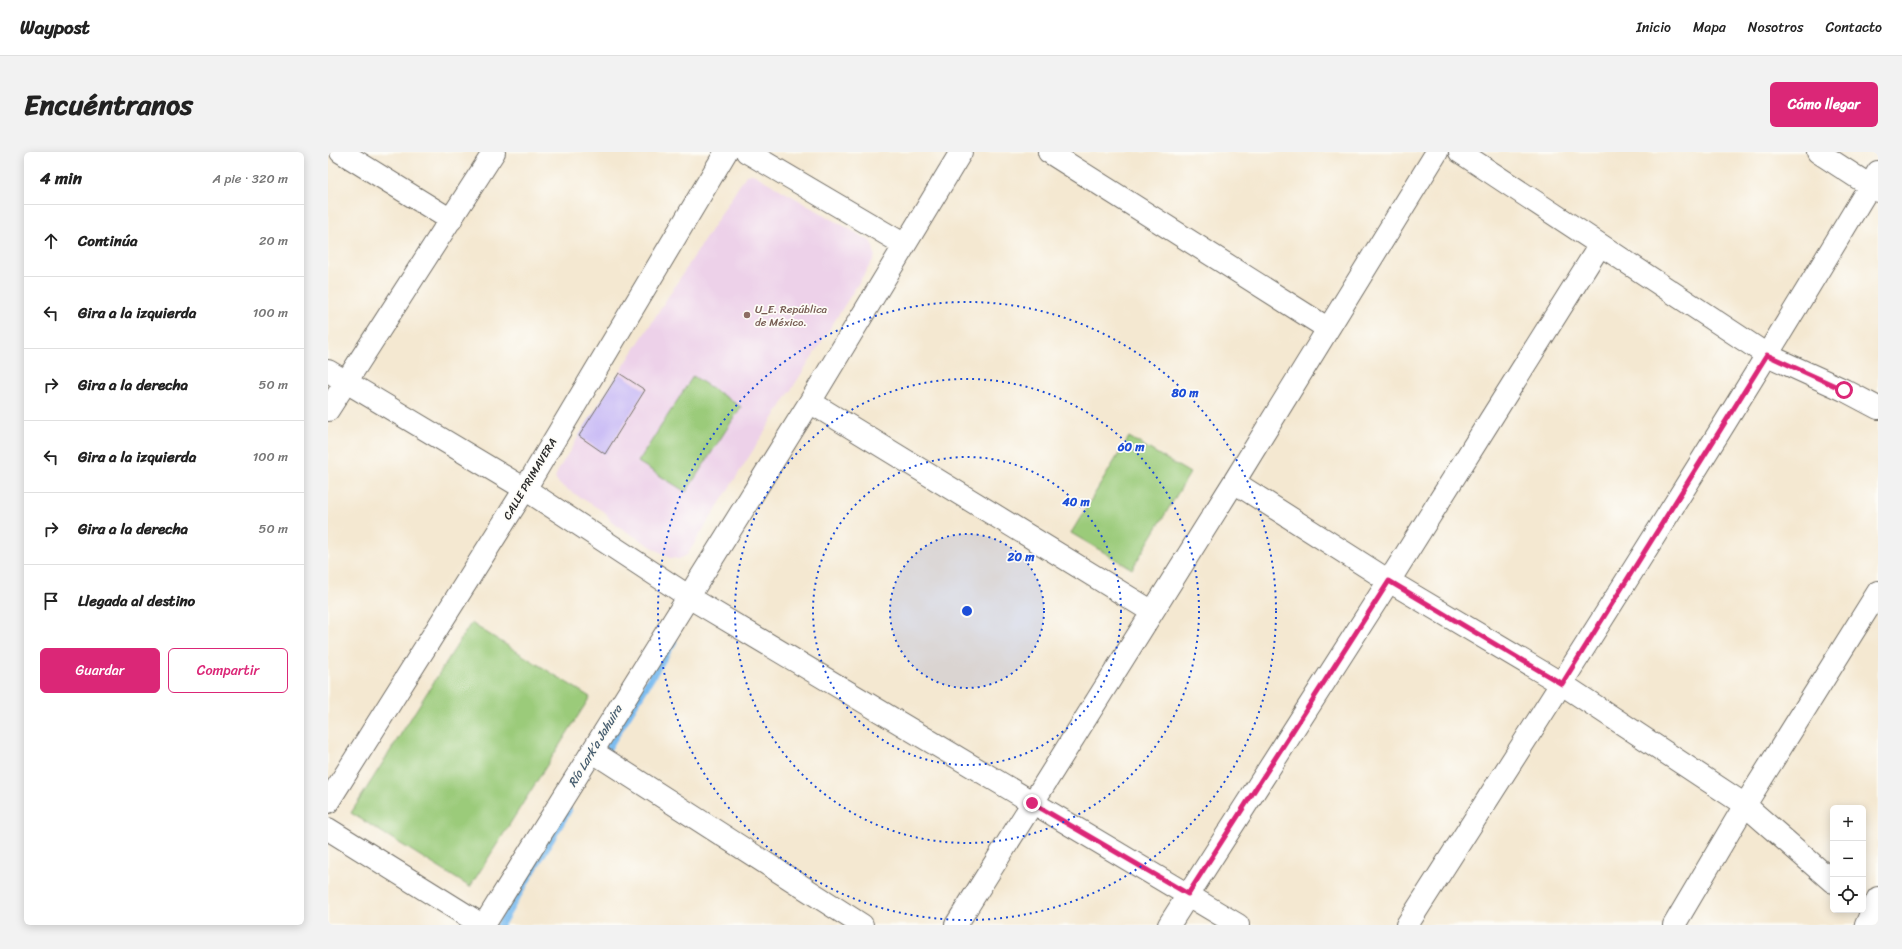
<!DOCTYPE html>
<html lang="es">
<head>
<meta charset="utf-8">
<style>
  :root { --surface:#fff; --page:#f2f2f2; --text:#222; --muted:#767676; --line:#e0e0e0; --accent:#db2777 }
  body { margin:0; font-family:Sriracha,sans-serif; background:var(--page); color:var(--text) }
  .controls { position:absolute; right:12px; bottom:12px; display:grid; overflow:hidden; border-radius:6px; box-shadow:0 2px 10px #0003 }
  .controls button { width:36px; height:36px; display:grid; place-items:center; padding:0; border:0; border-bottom:1px solid var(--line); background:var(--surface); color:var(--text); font:20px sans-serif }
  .stop { position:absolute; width:12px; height:12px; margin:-9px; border:3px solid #db2777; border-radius:50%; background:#fff }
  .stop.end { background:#db2777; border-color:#fff; box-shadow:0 1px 4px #0008 }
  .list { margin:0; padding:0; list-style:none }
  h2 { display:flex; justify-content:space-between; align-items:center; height:52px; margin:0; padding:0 16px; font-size:17px }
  h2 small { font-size:13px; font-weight:400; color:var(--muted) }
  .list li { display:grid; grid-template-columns:26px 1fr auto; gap:12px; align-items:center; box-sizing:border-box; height:72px; padding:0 16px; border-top:1px solid var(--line) }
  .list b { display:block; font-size:15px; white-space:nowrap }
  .list em { font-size:13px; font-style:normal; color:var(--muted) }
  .actions { display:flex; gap:8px; padding:12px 16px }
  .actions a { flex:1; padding:9px 0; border:1px solid var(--accent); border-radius:6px; text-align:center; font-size:14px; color:var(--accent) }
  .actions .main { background:var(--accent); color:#fff }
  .icon { flex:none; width:22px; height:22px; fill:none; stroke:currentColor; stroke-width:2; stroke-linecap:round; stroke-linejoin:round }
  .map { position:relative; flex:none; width:1550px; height:773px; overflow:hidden; border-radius:6px }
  header { display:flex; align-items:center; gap:24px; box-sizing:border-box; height:56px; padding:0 20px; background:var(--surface); border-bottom:1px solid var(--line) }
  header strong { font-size:19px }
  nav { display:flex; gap:22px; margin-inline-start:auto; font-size:14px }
  .intro { display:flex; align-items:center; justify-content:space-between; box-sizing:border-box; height:96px; padding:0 24px }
  h1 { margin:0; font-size:28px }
  .button { padding:10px 18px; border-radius:6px; background:var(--accent); color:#fff; font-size:14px; font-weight:700 }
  main { display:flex; gap:24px; padding:0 24px }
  aside { flex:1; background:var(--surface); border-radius:6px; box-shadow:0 2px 10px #0003 }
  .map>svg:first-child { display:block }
  .built { fill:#edd1e9 }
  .garden { fill:#9bcb7a; stroke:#637b52 }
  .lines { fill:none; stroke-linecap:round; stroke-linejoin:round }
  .stream { stroke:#7abcf0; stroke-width:8 }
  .building { fill:#c4b5f5 }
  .minor-casing { stroke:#716d65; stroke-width:24 }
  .minor { stroke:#fff; stroke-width:22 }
  .route { stroke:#db2777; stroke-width:5 }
  .ring { fill:none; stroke:#1d4ed8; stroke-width:2; stroke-dasharray:2 4 }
  .education-dot { fill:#8d6e63; stroke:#fdfcf7; stroke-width:1.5 }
  .labels { text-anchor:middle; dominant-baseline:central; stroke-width:3.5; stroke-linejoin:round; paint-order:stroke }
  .education-label { font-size:11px; fill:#785e54; stroke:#fdfcf7; text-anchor:start }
  .street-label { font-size:11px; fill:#2b2b2b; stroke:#fdfcf7 }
  .water-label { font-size:12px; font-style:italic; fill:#475e70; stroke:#fdfcf7 }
  .centre { fill:#1d4ed8; stroke:#fdfcf7; stroke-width:2 }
  .ring-label { font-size:12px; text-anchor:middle; font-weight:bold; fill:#1d4ed8; stroke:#fdfcf7; stroke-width:3.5; stroke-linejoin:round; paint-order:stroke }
</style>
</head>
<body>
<header>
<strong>Waypost</strong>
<nav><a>Inicio</a><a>Mapa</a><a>Nosotros</a><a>Contacto</a></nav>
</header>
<div class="intro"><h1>Encuéntranos</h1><a class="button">Cómo llegar</a></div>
<main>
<aside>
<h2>4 min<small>A pie · 320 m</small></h2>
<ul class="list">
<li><svg class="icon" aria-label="ahead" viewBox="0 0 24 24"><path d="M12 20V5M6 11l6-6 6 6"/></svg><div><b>Continúa</b></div><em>20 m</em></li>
<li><svg class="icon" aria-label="left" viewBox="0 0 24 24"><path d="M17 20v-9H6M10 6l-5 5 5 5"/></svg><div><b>Gira a la izquierda</b></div><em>100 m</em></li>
<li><svg class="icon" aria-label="right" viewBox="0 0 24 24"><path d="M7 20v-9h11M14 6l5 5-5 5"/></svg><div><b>Gira a la derecha</b></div><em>50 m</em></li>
<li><svg class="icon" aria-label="left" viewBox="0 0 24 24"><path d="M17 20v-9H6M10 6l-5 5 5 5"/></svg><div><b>Gira a la izquierda</b></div><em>100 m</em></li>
<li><svg class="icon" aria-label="right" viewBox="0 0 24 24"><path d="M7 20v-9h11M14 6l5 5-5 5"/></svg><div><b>Gira a la derecha</b></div><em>50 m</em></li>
<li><svg class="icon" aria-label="arrive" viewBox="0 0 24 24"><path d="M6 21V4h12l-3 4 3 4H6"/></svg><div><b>Llegada al destino</b></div></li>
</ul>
<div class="actions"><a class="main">Guardar</a><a>Compartir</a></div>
</aside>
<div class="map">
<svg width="1550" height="773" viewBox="0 0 1550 773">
  <rect width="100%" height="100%" fill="#fdfcf7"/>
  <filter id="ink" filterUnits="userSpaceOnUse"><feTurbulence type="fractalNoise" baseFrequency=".025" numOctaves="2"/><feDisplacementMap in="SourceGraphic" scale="8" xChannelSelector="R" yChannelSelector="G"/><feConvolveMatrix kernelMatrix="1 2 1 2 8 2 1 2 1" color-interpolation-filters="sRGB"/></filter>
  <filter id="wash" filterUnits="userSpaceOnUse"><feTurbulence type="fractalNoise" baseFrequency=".012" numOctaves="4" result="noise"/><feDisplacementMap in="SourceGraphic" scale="16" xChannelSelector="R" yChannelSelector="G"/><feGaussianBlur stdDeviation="0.9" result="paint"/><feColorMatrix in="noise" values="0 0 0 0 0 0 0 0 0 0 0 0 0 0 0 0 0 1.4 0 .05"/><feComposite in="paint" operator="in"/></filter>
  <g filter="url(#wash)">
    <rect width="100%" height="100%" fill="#f4e8d1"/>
    <path class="built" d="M425,22L544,90L547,105L359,403L351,407L342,406L283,370L278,361L232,333L227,326L230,318L251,284L418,23Z"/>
    <path class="garden" d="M365,224L413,255L358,340L310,310Z
      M801,285L862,321L804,417L743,381Z
      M143,471L262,545L142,735L23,661Z"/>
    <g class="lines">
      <path class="stream" d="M274,605L345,490
        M172,773L240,658"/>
    </g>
    <g id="blocks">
      <path class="building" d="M291,221L317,238L277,302L251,284Z"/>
    </g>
  </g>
  <g filter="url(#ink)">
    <use href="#blocks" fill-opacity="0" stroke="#716d65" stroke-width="1"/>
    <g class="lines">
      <g class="minor-casing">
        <path id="minor" d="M13,0L123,68
          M419,0L577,93
          M721,0L999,176
          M1132,0L1439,203L1516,238L1550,256
          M1490,0L1550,39
          M0,219L197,337L369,450L910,773
          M482,250L823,459
          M0,258L166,0
          M906,330L1061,429L1234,532L1417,653L1505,730
          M265,600L534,773
          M0,650L197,337L398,0
          M0,677L154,773
          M156,773L482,250L633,0
          M628,773L906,330L1109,0
          M841,773L1061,429L1272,93
          M1079,773C1239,524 1398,274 1550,20
          M1346,773L1417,653L1550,440
          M1538,773L1550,746"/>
      </g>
      <use href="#minor" class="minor"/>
    </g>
  </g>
  <g class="lines" filter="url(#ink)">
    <path class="route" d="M704,651L860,742L1061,429L1234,532L1439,203L1516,238"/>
  </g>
  <circle cx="639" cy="459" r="77" fill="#1d4ed8" fill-opacity=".12"/>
  <g class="ring">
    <circle cx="639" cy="459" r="77"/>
    <circle cx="639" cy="459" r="154"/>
    <circle cx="639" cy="459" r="232"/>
    <circle cx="639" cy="459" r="309"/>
  </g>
  <circle class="education-dot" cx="419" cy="163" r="4"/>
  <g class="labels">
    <g class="education-label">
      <text x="427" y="157">U_E. República<tspan x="427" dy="13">de México.</tspan></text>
    </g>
    <g class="street-label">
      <text transform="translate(202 327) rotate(-59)">CALLE PRIMAVERA</text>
    </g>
    <g class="water-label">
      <text transform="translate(267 594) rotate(-59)">Río Lark’a Jahuira</text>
    </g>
  </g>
  <circle cx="639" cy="459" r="6" class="centre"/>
  <g class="ring-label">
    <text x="857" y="245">80 m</text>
    <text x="803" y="299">60 m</text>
    <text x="748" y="354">40 m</text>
    <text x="693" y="409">20 m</text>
  </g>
</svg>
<div class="controls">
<button>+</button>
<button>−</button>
<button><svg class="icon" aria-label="locate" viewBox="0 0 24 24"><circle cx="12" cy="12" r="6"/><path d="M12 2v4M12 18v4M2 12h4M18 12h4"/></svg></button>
</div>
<div class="stop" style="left:1516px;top:238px"></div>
<div class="stop end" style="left:704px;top:651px"></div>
</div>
</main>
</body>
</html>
